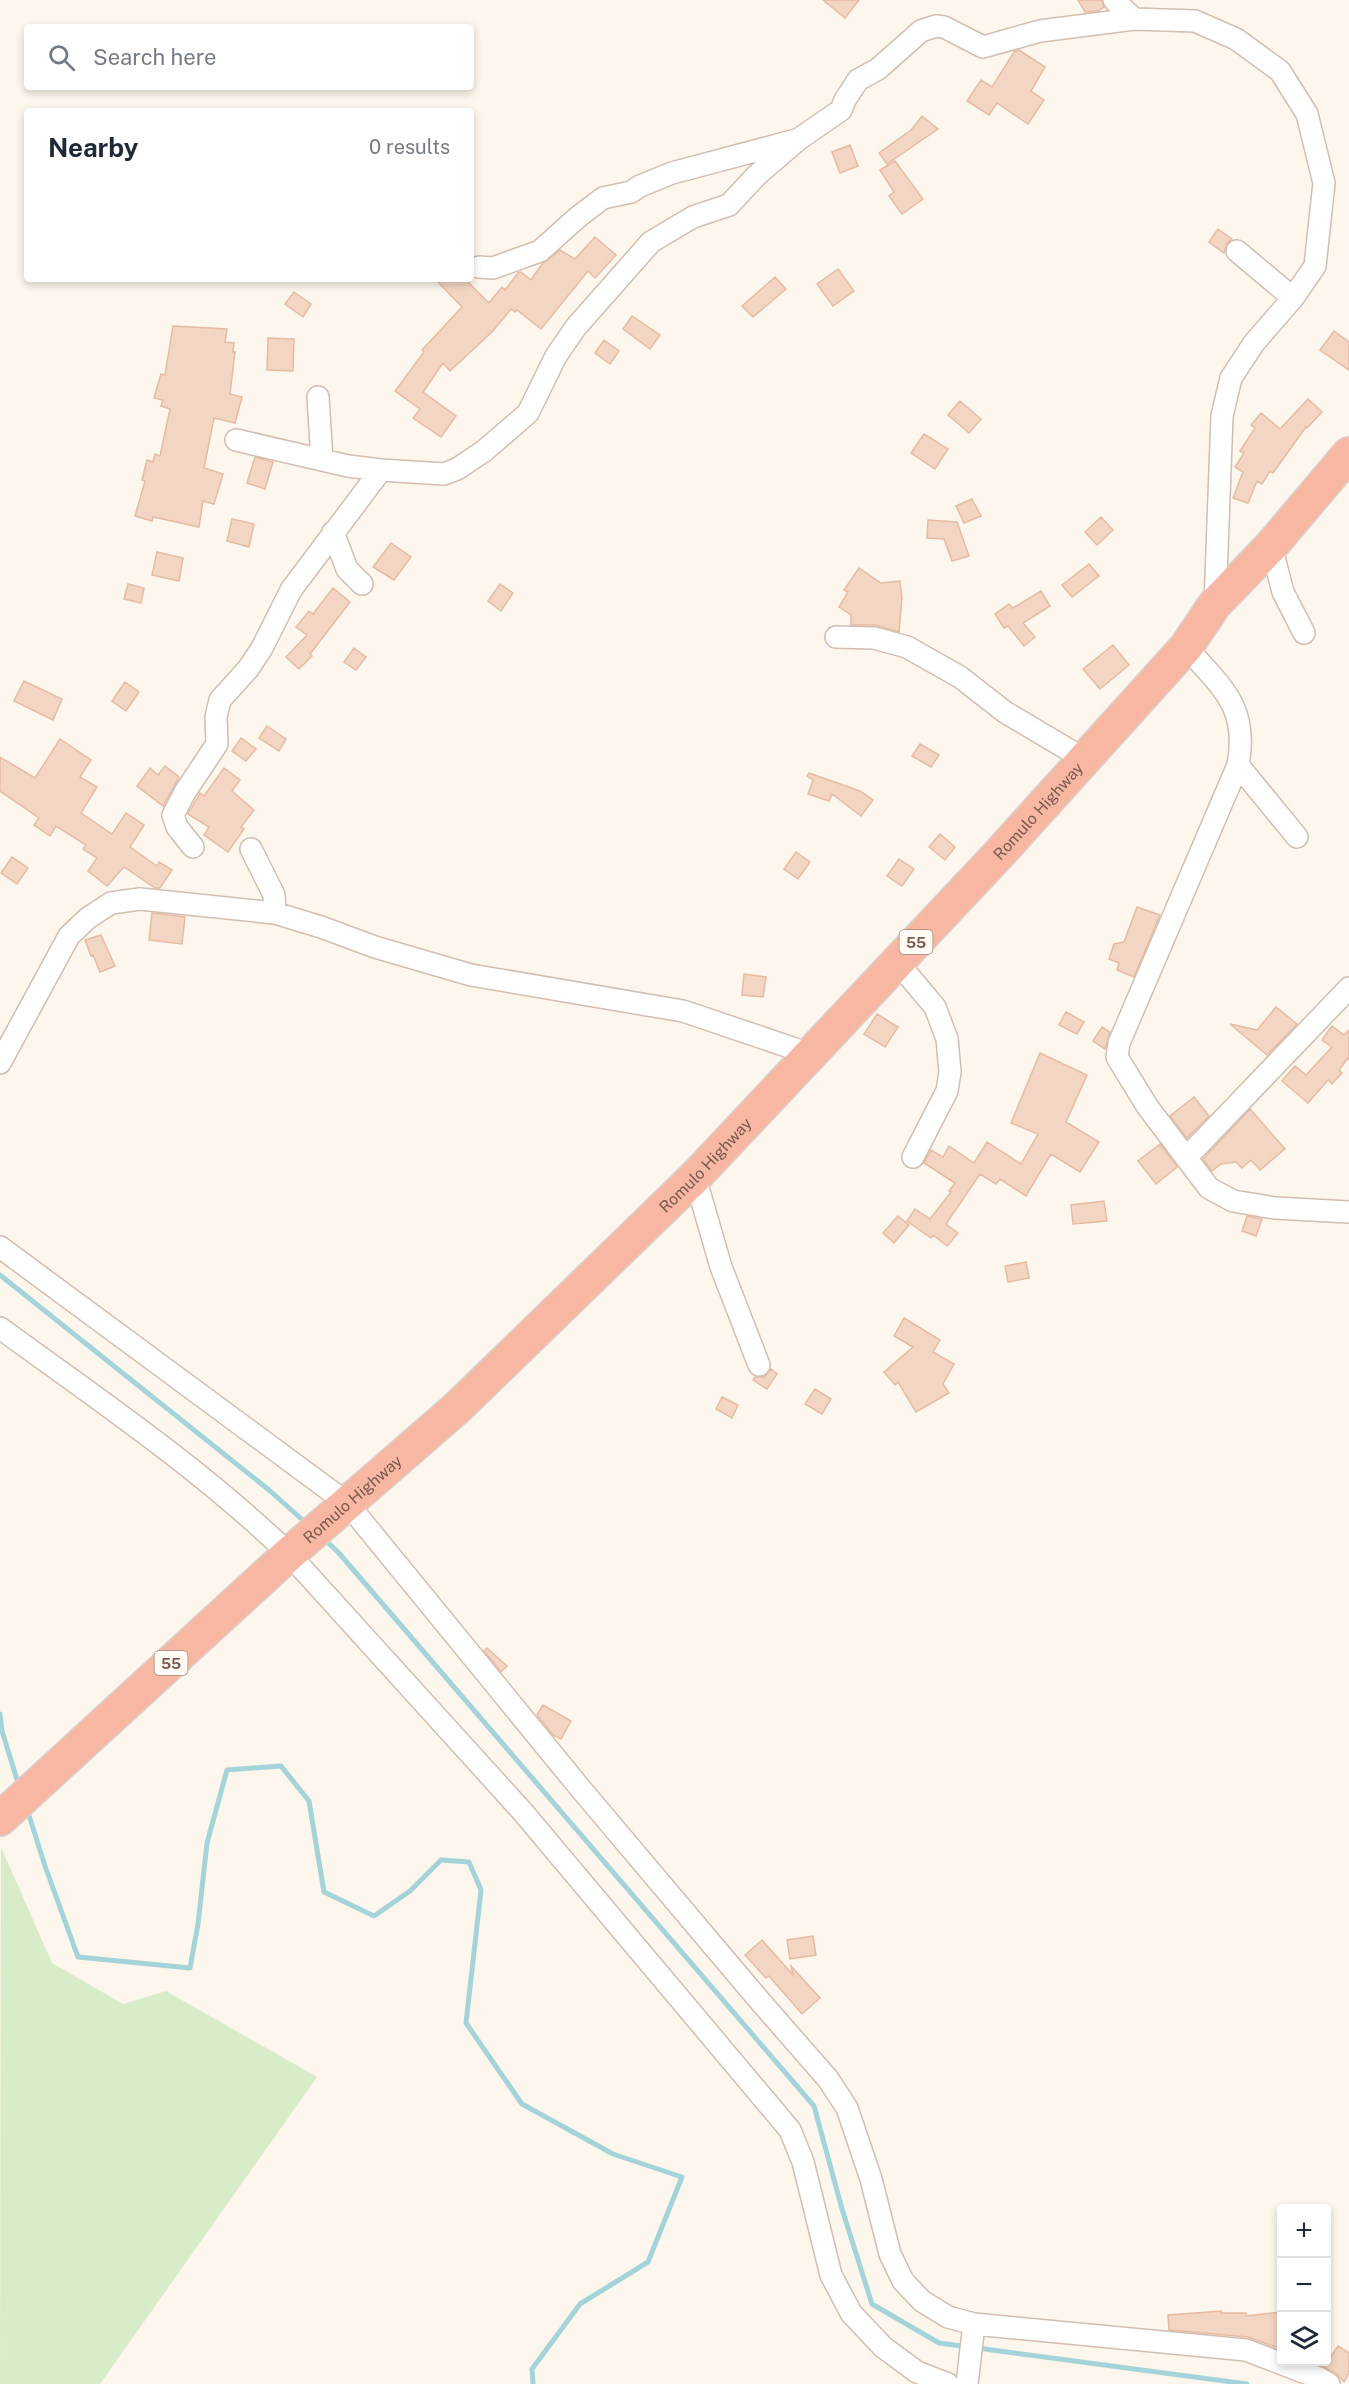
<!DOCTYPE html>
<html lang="en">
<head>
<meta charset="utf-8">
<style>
  :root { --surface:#fff; --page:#f6f6f7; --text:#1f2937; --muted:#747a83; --line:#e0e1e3 }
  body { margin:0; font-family:"Public Sans",sans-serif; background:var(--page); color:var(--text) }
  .controls { position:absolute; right:18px; bottom:18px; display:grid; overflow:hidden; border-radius:6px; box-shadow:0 3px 9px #0003 }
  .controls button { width:54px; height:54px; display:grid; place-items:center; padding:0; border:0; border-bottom:2px solid var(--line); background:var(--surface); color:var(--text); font:30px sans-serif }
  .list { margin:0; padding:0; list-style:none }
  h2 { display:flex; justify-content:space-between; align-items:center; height:78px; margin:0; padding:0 24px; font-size:26px }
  h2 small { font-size:20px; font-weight:400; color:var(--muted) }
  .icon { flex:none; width:33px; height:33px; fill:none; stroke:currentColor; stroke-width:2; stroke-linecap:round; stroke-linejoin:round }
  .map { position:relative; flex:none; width:1349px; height:2384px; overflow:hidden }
  .search { position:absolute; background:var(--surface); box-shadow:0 3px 9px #0003; left:24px; top:24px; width:450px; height:66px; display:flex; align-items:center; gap:15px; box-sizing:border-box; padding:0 21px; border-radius:6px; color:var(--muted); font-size:22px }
  .panel { position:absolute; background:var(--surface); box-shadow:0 3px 9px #0003; left:24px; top:108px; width:450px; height:174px; border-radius:6px }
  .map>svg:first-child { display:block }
  .green { fill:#d8ecc9 }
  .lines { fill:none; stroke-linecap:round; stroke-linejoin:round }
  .stream { stroke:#a5d3da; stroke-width:5 }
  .building { fill:#f3d5c3; stroke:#e6bba3; stroke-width:1.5 }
  .street-casing { stroke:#d1beb0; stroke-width:24 }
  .highway-casing { stroke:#dad1cd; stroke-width:36 }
  .street { stroke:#fff; stroke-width:21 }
  .highway { stroke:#f7b7a3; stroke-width:33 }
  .labels { text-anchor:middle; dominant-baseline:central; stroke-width:5; stroke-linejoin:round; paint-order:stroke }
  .shield { fill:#fffaf3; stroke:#a28b7f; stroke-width:1.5 }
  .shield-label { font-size:15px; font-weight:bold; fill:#7a5c4d }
  .street-label { font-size:16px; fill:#7a5c4d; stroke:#fffaf3 }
</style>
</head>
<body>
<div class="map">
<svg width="1349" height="2384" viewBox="0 0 1349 2384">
  <rect width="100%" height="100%" fill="#fdf6ec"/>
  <path class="green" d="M1,1847L52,1963L123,2004L166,1991L317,2077L100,2384H0Z"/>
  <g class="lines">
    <path class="stream" d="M0,1275L269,1490L306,1523
      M322,1537L338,1552L814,2106L842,2209L872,2304L939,2343L968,2347
      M0,1714L2,1731L19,1786
      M27,1809L45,1866L78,1957L190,1968L198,1924L207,1843L227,1770L281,1766L309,1801L324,1892L374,1916L410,1891L441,1860L469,1862L481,1890L466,2023L522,2104L613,2154L682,2177L648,2262L580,2304L532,2369L533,2384
      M977,2348L1247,2384"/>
  </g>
  <path class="building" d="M823,0H859L845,18Z
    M1078,0H1102L1104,7L1098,11L1085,12Z
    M1019,50L1045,67L1031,91L1044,100L1028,124L997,103L989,115L967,101L981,80L992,87L1014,52Z
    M922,116L938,129L887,164L879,153L911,130Z
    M850,145L858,166L840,173L832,152Z
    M895,161L923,199L902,214L889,196L894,192L880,170Z
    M1218,229L1232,239L1227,243L1224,253L1209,242Z
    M595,237L616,255L595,278L588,271L541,329L517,310L515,312L511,309L492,332L450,371L443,363L423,392L456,416L441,437L413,418L420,409L395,391L424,352L422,350L462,307L435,279H465L489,303L502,287L505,290L518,273L521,272L531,280L542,264L560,250L575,259Z
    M838,269L854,291L833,306L817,284Z
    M775,277L786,289L753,317L742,306Z
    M294,292L311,304L303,317L285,304Z
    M632,316L660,335L650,349L623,329Z
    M173,326L227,329L225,342L234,343L233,352H235L230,394L242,397L235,423L214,418L204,468L223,474L214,504L203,501L199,527L153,517L152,521L135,516L145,481L142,480L147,460L153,462L155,454L160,456L170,409L161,406L163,400L154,398L161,374L165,375Z
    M1334,331L1349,342V370L1320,350Z
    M268,338L294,339L293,371L267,370Z
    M604,340L619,351L610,364L595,353Z
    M1308,399L1322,412L1307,428L1306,427L1273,473L1270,471L1262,484L1257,481L1248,503L1233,498L1243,472L1235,467L1244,453L1240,451L1255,428L1251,425L1261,413L1280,429Z
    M960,401L981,419L969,433L948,415Z
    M924,434L948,449L935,469L911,453Z
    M255,457L273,462L265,489L247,483Z
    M972,499L981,516L964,523L956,506Z
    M1101,517L1113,530L1097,545L1085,532Z
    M232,519L254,524L249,547L227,541Z
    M928,520L957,522L969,556L952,561L944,539L927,538Z
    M391,543L411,557L394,580L373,567Z
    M157,552L183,558L179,581L152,575Z
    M1089,564L1099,576L1072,597L1062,585Z
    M859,568L881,583L900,581L902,598L899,632L875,625H851V615L839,607L848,592L844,590Z
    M128,584L144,588L141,603L124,599Z
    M500,584L513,593L501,611L488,601Z
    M333,588L350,602L310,654L312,656L299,669L286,657L307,635L296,627L309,611L313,614Z
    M1041,591L1050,606L1023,623L1035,637L1024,646L1008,626L1004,628L995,614L1009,604L1013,608Z
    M1113,645L1129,665L1100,689L1083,669Z
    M354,648L366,657L356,670L344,662Z
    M24,681L62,699L53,720L14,701Z
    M125,682L139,692L126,711L112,701Z
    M267,726L286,739L279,751L259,738Z
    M241,738L256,749L246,761L232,751Z
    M60,739L91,760L80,777L97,787L81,813L112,834L126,813L144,825L130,847L157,866L159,862L172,870L160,888H155L124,867L107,886L88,871L97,858L83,849L86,845L56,826L50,836L34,825L39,818L0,791V757L35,778Z
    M920,744L939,755L931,767L912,756Z
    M165,766L179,777L163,806L137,786L150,768L158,775Z
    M224,768L240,780L232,791L254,810L241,827L244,829L228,852L204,835L209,827L188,814L200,793L204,796Z
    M809,773L860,791L873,800L861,816L832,794L829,801L808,794L813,780L807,776Z
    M940,834L955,847L945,860L929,847Z
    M796,852L810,862L798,879L784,869Z
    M12,857L28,868L17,884L1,873Z
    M899,859L914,869L902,886L887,876Z
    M1137,907L1160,915L1134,977L1117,970L1119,963L1109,959L1114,944L1124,942Z
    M152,913L185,917L182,944L149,940Z
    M101,935L115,966L100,972L93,955L91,956L85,940Z
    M744,974L766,977L763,997L742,995Z
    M1276,1007L1297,1024L1267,1055L1230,1024L1257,1030Z
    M1066,1012L1084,1022L1077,1034L1059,1025Z
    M877,1014L898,1027L885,1047L864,1034Z
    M1332,1026L1344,1035L1349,1030V1059L1348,1058L1339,1070L1342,1073L1332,1084L1328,1080L1308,1103L1282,1081L1295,1066L1306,1075L1332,1047L1322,1040Z
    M1102,1027L1110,1032L1105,1049L1093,1041Z
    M1040,1053L1087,1075L1066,1122L1099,1142L1080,1172L1051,1154L1026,1196L1000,1179L996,1184L980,1174L946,1224L958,1233L947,1246L933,1235L931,1238L907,1221L915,1209L930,1219L951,1192L949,1191L955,1183L924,1163L931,1150L943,1157L949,1146L974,1163L987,1142L1021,1164L1038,1134L1011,1123Z
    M1194,1097L1209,1116L1187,1138L1170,1116Z
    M1250,1109L1285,1149L1260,1170L1251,1160L1242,1168L1236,1162L1221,1164L1212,1171L1203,1159Z
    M1160,1144L1177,1167L1156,1184L1138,1161Z
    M1104,1201L1107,1221L1073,1224L1071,1205Z
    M898,1216L909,1225L894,1243L883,1233Z
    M1247,1216L1262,1219L1256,1236L1242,1231Z
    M1026,1262L1029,1278L1008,1282L1005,1266Z
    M904,1318L940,1340L933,1352L954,1364L943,1384L949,1393L916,1412L898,1382L895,1385L884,1372L913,1347L894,1336Z
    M771,1369L777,1374L767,1389L753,1380L755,1377H764Z
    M815,1389L831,1399L822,1414L805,1404Z
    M722,1397L738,1405L732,1418L716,1409Z
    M487,1648L507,1666L501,1672L484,1651Z
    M543,1705L571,1721L561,1739L553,1735L537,1715Z
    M813,1936L816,1955L790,1959L787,1940Z
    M762,1940L793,1975L791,1966L820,1998L802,2014L769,1976L766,1978L745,1955Z
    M1221,2311V2313H1246V2316L1281,2312V2349L1248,2337L1169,2330L1168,2315Z
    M1338,2346L1349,2353V2373L1344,2382L1336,2373L1324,2367Z"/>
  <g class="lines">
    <g class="street-casing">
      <path id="street" d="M1114,0L1134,19
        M1237,251L1293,298
        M479,267L493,268L540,251L578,217L603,198L631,192L640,186L672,173L796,140
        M318,397L322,460
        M236,440L348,466L381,470
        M333,532L347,569L362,584
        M1271,546L1283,592L1304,633
        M836,637L874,638L907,647L960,677L1005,712L1084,759
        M1186,647C1221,687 1249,706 1238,765L1119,1043L1117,1057L1147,1106L1209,1188L1233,1201L1275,1208L1349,1212
        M1238,765L1297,837
        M193,847L177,827L173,815L185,792L217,744L216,717L220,700L248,669L262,648L291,590L381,470L444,474L457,469L484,451L528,413L556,356L576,327L651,242L693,217L729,205L757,175L799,139L841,110L845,100L858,80L878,69L921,31L936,26L944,27L983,47L1040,31L1134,19L1195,21L1236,39L1280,71L1307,114L1324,183L1315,266L1293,298L1254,343L1231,378L1222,416L1215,604
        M251,849L274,895L275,913L321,927L375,947L471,975L683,1011L810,1054
        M897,962L935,1007L947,1039L950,1072L947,1091L913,1157
        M0,1063L69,936L88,918L111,903L140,899L275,913
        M1187,1157L1349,988
        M695,1177L721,1267L759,1365
        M0,1247L347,1503L580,1788L759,2000L828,2079L847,2108L871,2179L890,2254L903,2281L922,2301L948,2317L974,2324L1246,2350L1319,2378L1329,2384
        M0,1328C99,1400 201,1469 289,1554L522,1811L790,2130L803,2162L831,2275L851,2313L883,2347L917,2372L948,2384
        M967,2384L974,2324"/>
    </g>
    <g class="highway-casing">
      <g id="highway">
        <path id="s1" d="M0,1819L289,1554L458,1407L695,1177L999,854L1186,647L1215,604L1271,546L1349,454"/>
      </g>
    </g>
    <use href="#street" class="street"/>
    <use href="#highway" class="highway"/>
  </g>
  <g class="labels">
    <g class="shield">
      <rect x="899.5" y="930" width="33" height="24" rx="4.5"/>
      <rect x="154.5" y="1651" width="33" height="24" rx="4.5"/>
    </g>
    <g class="shield-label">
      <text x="916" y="942">55</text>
      <text x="171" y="1663">55</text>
    </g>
    <g class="street-label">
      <text stroke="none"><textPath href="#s1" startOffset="1448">Romulo Highway</textPath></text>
      <text stroke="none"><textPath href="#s1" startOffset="962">Romulo Highway</textPath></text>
      <text stroke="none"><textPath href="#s1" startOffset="476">Romulo Highway</textPath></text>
    </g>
  </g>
</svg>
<div class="controls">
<button>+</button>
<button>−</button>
<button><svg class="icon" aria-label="layers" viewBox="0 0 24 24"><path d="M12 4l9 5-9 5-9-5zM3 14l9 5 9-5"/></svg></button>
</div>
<div class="search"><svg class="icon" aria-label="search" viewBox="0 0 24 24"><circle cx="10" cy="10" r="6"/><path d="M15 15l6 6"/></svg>Search here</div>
<section class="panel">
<h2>Nearby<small>0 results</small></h2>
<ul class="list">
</ul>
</section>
</div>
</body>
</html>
